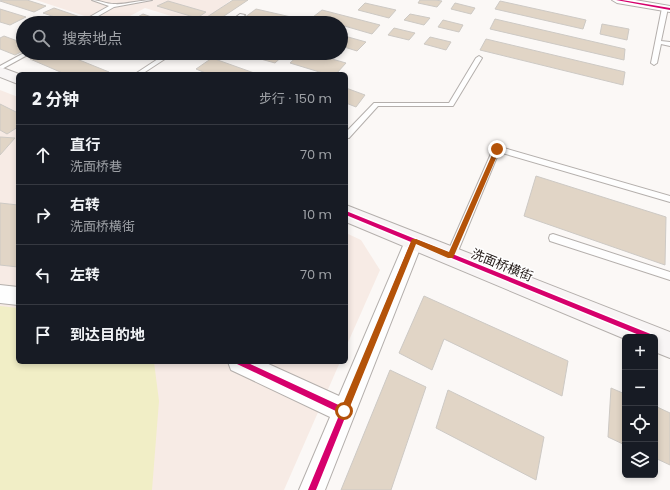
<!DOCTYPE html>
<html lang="zh">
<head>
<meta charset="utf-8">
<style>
  :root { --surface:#171b24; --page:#20242c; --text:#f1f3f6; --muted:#9ea1a6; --line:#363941 }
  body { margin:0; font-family:Poppins,"Noto Sans SC",sans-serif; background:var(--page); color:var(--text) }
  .controls { position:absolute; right:12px; bottom:12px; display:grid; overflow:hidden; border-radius:6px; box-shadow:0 2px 6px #0003 }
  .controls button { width:36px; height:36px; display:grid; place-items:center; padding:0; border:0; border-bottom:1px solid var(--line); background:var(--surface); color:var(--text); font:20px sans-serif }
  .stop { position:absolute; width:12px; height:12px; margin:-9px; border:3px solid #b45309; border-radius:50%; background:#fff }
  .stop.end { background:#b45309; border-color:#fff; box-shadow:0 1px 4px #0008 }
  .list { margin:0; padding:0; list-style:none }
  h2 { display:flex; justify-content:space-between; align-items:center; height:52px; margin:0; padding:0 16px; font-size:17px }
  h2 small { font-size:13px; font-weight:400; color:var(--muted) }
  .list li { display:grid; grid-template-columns:26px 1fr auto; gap:12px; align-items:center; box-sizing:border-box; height:60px; padding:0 16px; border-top:1px solid var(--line) }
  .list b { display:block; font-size:15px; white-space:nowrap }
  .list p { margin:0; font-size:13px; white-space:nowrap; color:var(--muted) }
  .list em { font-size:13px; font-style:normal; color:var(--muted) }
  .icon { flex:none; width:22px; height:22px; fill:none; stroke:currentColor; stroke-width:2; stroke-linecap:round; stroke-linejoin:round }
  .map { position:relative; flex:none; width:670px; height:490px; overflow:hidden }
  .search { position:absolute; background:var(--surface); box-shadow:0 2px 6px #0003; left:16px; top:16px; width:332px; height:44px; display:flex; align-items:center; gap:10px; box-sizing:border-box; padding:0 14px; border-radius:22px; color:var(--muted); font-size:15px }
  .panel { position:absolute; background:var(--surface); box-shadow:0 2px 6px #0003; left:16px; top:72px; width:332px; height:292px; border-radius:6px }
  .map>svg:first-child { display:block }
  .built { fill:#f7ebe5 }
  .green { fill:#f1eec6 }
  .building { fill:#e1d5c6; stroke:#cdc9c4 }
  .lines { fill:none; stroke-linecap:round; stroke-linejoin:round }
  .lane-casing { stroke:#b4afac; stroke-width:2 }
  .street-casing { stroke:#b4afac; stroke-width:2 }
  .secondary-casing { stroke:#b4afac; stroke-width:2 }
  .lane { fill:#fefefe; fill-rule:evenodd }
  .street { fill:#fefefe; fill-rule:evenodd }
  .secondary { fill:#f8f5f5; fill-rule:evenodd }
  .cycleway-casing { stroke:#fff; stroke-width:3 }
  .cycleway { fill:#d6006c; fill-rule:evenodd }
  .route { fill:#b45309 }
  .labels { text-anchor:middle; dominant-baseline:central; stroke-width:3; stroke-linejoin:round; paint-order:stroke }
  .street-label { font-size:13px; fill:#231a17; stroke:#fff }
</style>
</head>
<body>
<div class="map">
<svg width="670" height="490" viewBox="0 0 670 490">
  <rect width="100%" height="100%" fill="#fbf8f6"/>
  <path class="built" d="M36,0H231L201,23H194L145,8L117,23H106Z
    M0,90L18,97V362H340L284,490H0Z
    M346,233L361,240L380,270L346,347Z"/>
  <path class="green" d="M0,306L18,308V362H154L159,401L152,490H0Z"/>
  <path class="building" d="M2,0H27L46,6L34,12L0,1Z
    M233,0H248L218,20L207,17Z
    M420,0H435L442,1L437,7L418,3Z
    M168,1L206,12L197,18L157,6Z
    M500,1L586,20L583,29L495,9Z
    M365,3L396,10L389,18L358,10Z
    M455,3L475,8L471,14L451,9Z
    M54,8L83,18L73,23L43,13Z
    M0,9L26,17L10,25L0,22Z
    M256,9L291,17L284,23H263L244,18Z
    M322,10L380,25L372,34L341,25V23H333L313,17Z
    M143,14L160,20L155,23H127Z
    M410,14L430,18L424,25L404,20Z
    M495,19L625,49L624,60L490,29Z
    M443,20L463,25L459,32L438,27Z
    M602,24L629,29L627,40L600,34Z
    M394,28L415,33L409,40L388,35Z
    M341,35L366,42L357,51L341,46Z
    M4,36L23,43V51L15,55L0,49V38Z
    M430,37L451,42L446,50L424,44Z
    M486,39L625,72L623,85L480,50Z
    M42,53H62L109,72L105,74H65L30,59Z
    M111,53H138L128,59Z
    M239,53H286L275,63Z
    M301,53H311L346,63L336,74H326L290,63Z
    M212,58L257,74H208L196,69Z
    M346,88L365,95L356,107L346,103Z
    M0,104L18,113V127L7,134L0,130Z
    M0,137L15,138L0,155Z
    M536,176L666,217L665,265L524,216Z
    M0,203L18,205V267L0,265Z
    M424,296L568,361L562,396L444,339L432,370L399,353Z
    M390,370L426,387L391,490H341Z
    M611,388L625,394V445L608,437Z
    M448,390L544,437L536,480L436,428Z
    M655,406L670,413V465L655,458Z"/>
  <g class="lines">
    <g class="lane-casing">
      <path id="lane" d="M92,0C99,0 106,4 114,4C125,5 140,0 152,0L114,7L86,23H79L109,6Z
        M665,6L668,8L661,41L670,42V46L661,44L657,63L654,65L651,63L662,8Z
        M240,14L245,15L234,23H228Z
        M24,53H31L0,70V66Z
        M167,53H174L142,74H135Z
        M479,56L482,58L453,106H378L349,138H346V132L374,103H449L476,58Z
        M497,146L670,196V202L499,152L456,256L454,259L451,260L448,259L446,256L493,149Z
        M553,234L670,272V280L550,241L549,238L550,235Z"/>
    </g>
    <g class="street-casing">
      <path id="street" d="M612,0H635L670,6V12L617,3Z
        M414,234L420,236L423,241L325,490H299L330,417L231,370L228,362H264L339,396L405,241L408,236Z
        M0,285L18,287V305L0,303Z"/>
    </g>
    <g class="secondary-casing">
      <path id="secondary" d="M0,67L19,74L18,84L0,77Z
        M346,205L670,332V358L655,352V337H625V339L346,222Z"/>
    </g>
    <use href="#lane" class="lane"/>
    <use href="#street" class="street"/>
    <use href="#secondary" class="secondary"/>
    <g class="cycleway-casing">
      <path id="cycleway" d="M616,0H622L670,8V10Z
        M346,211L653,335L654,337H644L415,243L316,490H308L340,413L237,364L236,362H246L343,407L411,242L346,215Z"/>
    </g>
    <use href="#cycleway" class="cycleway"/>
  </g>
  <path class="route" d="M495,148L500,149L453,258H448L416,244L347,414L344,416L341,414L340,411L412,239H416L449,252Z"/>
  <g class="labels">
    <g class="street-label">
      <text transform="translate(502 265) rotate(22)">洗面桥横街</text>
    </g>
  </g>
</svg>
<div class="controls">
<button>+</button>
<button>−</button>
<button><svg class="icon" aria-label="locate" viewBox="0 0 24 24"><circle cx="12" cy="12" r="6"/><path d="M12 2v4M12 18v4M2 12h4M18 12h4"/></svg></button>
<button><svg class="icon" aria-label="layers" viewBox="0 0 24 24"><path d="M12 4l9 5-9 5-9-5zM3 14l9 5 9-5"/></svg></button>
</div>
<div class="stop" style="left:344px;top:411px"></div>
<div class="stop end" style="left:497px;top:149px"></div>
<div class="search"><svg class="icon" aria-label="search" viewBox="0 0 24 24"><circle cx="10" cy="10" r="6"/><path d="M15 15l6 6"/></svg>搜索地点</div>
<section class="panel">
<h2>2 分钟<small>步行 · 150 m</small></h2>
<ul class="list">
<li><svg class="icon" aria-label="ahead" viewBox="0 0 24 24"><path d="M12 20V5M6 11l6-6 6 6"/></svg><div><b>直行</b><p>洗面桥巷</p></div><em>70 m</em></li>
<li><svg class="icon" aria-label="right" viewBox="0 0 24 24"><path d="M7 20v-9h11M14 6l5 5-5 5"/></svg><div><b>右转</b><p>洗面桥横街</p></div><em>10 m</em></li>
<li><svg class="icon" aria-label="left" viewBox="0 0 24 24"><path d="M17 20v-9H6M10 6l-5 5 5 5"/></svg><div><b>左转</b></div><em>70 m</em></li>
<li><svg class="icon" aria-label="arrive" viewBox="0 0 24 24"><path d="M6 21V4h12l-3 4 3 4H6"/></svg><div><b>到达目的地</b></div></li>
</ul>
</section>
</div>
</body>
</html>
